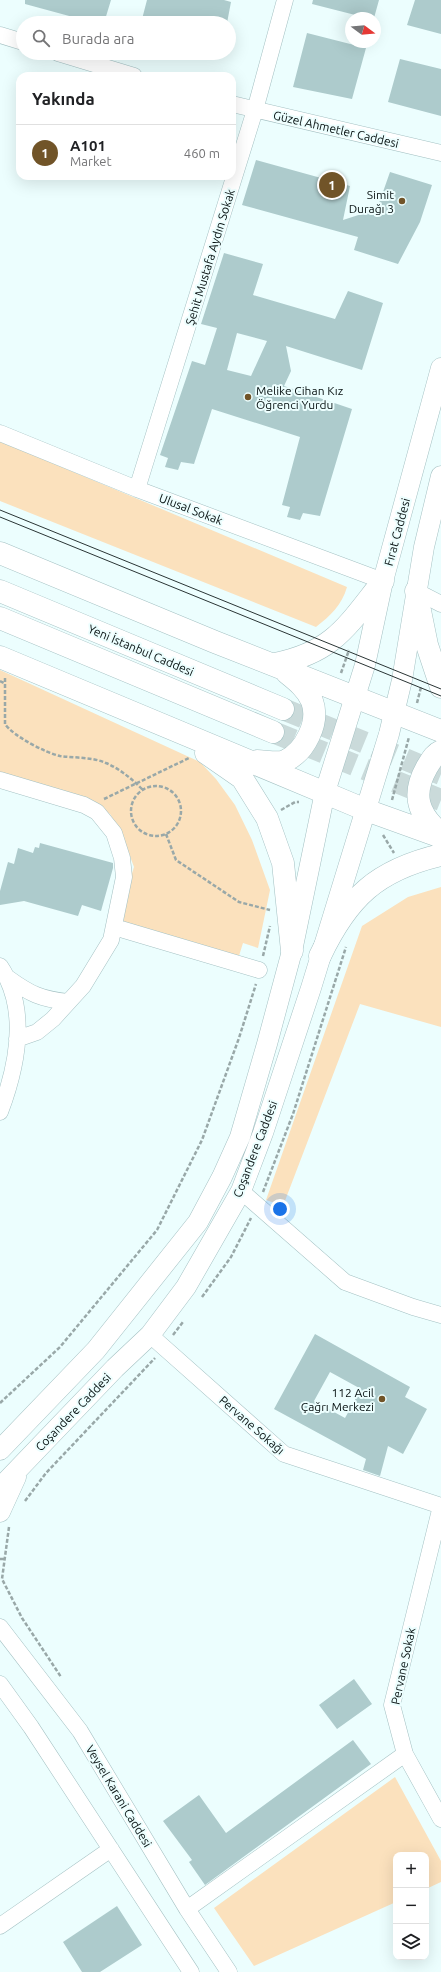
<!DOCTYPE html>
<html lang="tr">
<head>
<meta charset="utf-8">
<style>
  :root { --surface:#fff; --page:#f2f2f2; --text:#202124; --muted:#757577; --line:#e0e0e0; --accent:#715428 }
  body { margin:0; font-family:Ubuntu,sans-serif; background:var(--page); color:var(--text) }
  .controls { position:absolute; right:12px; bottom:12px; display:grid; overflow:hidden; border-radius:8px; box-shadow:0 4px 16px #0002 }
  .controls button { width:36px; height:36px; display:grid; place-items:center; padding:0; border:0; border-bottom:1px solid var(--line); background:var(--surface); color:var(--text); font:20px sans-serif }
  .compass { position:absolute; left:345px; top:12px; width:36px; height:36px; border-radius:50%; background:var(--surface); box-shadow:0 4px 16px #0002; rotate:106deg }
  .you { position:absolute; left:280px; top:1209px; width:14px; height:14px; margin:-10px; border:3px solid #fff; border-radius:50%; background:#1a73e8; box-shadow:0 0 0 6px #1a73e833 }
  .badge { display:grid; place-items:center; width:26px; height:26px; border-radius:50%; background:var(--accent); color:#fff; font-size:13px; font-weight:700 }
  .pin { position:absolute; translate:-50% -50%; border:2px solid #fff; box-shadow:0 1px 4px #0006 }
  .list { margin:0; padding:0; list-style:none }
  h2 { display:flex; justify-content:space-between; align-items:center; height:52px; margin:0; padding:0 16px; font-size:17px }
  h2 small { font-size:13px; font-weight:400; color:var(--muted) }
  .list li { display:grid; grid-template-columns:26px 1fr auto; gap:12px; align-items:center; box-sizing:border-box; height:56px; padding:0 16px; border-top:1px solid var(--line) }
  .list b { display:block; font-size:15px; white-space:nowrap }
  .list p { margin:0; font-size:13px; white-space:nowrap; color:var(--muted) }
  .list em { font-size:13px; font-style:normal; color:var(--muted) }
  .icon { flex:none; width:22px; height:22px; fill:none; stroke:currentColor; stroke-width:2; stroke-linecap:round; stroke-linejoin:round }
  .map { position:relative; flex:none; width:441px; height:1972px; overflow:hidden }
  .search { position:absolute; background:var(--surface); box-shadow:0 4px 16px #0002; left:16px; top:16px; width:220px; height:44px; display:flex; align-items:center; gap:10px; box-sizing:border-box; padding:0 14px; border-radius:22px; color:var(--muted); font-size:15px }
  .panel { position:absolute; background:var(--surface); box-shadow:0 4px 16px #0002; left:16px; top:72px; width:220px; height:108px; border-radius:12px }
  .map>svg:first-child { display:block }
  .green { fill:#fbe1bd }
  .building { fill:#adcbcc; fill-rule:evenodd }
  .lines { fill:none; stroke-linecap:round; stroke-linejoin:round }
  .highway-tunnel { stroke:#cadada; stroke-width:22; stroke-dasharray:22 11; stroke-linecap:butt }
  .minor-casing { stroke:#a4c1c3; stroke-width:17 }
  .major-casing { stroke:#a4c1c3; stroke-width:21 }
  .highway-casing { stroke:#a4c1c3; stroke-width:23 }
  .path { stroke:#99a8a8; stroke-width:2.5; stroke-dasharray:4 2; stroke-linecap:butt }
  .minor { stroke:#fff; stroke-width:16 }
  .major { stroke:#fff; stroke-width:20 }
  .highway { stroke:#fff; stroke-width:22 }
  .tram { stroke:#2a3535; stroke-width:1 }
  .poi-dot { fill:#715428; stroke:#ecfefe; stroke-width:1.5 }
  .labels { text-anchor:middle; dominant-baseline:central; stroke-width:4; stroke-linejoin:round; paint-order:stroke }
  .street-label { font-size:12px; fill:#071111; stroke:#ecfefe }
  .poi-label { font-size:12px; fill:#071111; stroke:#ecfefe; text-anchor:end }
</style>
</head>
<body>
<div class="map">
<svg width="441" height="1972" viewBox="0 0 441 1972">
  <rect width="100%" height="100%" fill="#ecfefe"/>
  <path class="green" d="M0,441L347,587C342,605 330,616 316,627L0,501Z
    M0,670L200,762L216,779L235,805L252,840L270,890L258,948L243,943L238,959L116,923L134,867L122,835L110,814L88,802L0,773Z
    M441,887V1027L360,1004L283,1206L266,1200L362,926L408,897Z
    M395,1777L441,1861V1882L426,1889V1855H396V1902L254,1966L214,1908Z"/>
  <path class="building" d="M25,0H111L104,23H95L25,4Z
    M147,0H224L231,2L227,23H141Z
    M313,0H379L374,18H367L312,4Z
    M415,0H441V34L407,25Z
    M307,33L366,48L352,99L293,87Z
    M400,59L441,69V116L388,102Z
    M256,160L350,186L343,220L377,209L390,172L432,185L420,222L398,264L354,250L358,237L242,205Z
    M224,253L263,264L253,295L335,319L348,291L383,303L362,370L286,346L291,371L284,386L352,409L320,516L303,513L300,520L287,517L290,507L282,505L300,437L212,409L194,464L181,462L178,470L165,467L168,458L160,455L192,361L205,365L217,328L201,324ZM237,333L267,341L251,376L227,370Z
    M40,843L113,863V868L101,911L82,905L78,916L24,901L0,905V891L8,862L14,864L18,848L33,853L35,847L39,848Z
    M315,1334L410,1387L405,1397L427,1409L403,1454L388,1446L380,1476L363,1470L366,1459L274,1409ZM330,1372L361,1389L345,1418L314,1401Z
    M354,1679L372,1704L337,1729L319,1705Z
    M353,1740L371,1764L205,1885L189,1862L192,1860L163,1821L199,1795L226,1833Z
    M117,1906L142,1945L100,1972H82L63,1942Z"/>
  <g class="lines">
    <path class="highway-tunnel" d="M283,709L441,774
      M273,732L441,800"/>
    <g class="minor-casing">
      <path id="minor" d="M0,35L23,42
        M58,53L134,76
        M232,104L441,153
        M0,433L137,489L383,581
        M137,489L255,110L285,0
        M416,591L441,604
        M0,780L84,805L97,812L114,833L122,858L124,877L111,940L83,986L53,1019L37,1032L17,1039
        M114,927L259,970
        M0,966C29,1009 17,1067 0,1112
        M8,978C30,994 41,999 68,1002
        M241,1191L345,1282L413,1307L441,1315
        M150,1335L284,1454L441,1506
        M441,1506L392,1705L405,1754L441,1819
        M0,1627L80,1731L187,1909L229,1972
        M0,1684L31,1727L191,1972
        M187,1909L405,1754
        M0,1926L111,1849"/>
    </g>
    <g class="major-casing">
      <path id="major" d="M0,1450L96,1350L198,1222L222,1177L240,1137L267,1044L292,951L325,792L365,665L383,581L441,368
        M0,1488L115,1368L150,1335L186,1287L241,1191L263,1133L311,988L389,734L402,680L424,547L441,476
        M0,1512L16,1477"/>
    </g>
    <g class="highway-casing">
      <path id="highway" d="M0,553L215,642L441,731
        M0,591L283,709
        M416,591L427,645L441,687
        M0,618L273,732
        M0,657L366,810L441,837
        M275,664C334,652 347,626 383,581
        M441,751C434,754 431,761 427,767C411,795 418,814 441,834
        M206,753L242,778L267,818L283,863L292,951
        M257,761C265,761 278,764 285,761C305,752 320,722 312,701C307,689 297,681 287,673
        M320,956C348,897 377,870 441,855"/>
    </g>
    <path class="path" d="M341,673L349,650
      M5,678V724C13,736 46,753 60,756C75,758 93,757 106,763C120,769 132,779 143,790
      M0,681L4,683
      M417,703L421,687
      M131 811a25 25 0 1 1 50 0a25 25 0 1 1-50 0Z
      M104,799L189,758
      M392,800L409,737
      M281,810L295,802H299
      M166,834L176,860L239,902L270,910
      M383,835L394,853
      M263,956L270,926
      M263,1192L293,1114L346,947
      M202,1297L231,1257L251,1218
      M173,1335L183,1322
      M0,1403L60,1347L157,1230L202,1140L239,1038L256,984
      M25,1501L46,1473L155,1358
      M9,1527L2,1579L22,1618L61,1677
      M0,1559H4"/>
    <use href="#minor" class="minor"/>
    <use href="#major" class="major"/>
    <use href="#highway" class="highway"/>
    <path class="tram" d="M0,510L441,689
      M0,517L441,696"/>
  </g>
  <g class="poi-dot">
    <circle cx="402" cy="201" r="4"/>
    <circle cx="248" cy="397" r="4"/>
    <circle cx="382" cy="1399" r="4"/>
  </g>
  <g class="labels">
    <g class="street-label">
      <text transform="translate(336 129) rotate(13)">Güzel Ahmetler Caddesi</text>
      <text transform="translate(210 257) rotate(-73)">Şehit Mustafa Aydın Sokak</text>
      <text transform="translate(191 509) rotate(21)">Ulusal Sokak</text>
      <text transform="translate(397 532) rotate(-75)">Fırat Caddesi</text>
      <text transform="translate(141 650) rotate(23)">Yeni İstanbul Caddesi</text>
      <text transform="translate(255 1149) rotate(-69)">Coşandere Caddesi</text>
      <text transform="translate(73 1412) rotate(-46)">Coşandere Caddesi</text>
      <text transform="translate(252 1425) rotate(41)">Pervane Sokağı</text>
      <text transform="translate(403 1666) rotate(-78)">Pervane Sokak</text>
      <text transform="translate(119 1796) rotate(59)">Veysel Karani Caddesi</text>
    </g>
    <g class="poi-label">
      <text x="394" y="194">Simit<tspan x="394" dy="14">Durağı 3</tspan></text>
      <text x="256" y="390" text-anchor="start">Melike Cihan Kız<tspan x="256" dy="14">Öğrenci Yurdu</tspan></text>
      <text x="374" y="1392">112 Acil<tspan x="374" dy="14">Çağrı Merkezi</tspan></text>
    </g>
  </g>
</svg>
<div class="controls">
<button>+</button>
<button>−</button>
<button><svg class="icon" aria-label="layers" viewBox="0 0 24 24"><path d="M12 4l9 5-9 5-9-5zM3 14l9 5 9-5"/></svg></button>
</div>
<svg class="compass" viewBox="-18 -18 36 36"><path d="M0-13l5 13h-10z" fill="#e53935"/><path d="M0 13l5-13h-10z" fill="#757577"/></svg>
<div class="you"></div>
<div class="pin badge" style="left:332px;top:185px">1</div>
<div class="search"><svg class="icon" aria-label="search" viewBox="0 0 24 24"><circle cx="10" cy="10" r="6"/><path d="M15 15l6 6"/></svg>Burada ara</div>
<section class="panel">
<h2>Yakında<small></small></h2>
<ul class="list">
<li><span class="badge">1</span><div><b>A101</b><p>Market</p></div><em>460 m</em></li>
</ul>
</section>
</div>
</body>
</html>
